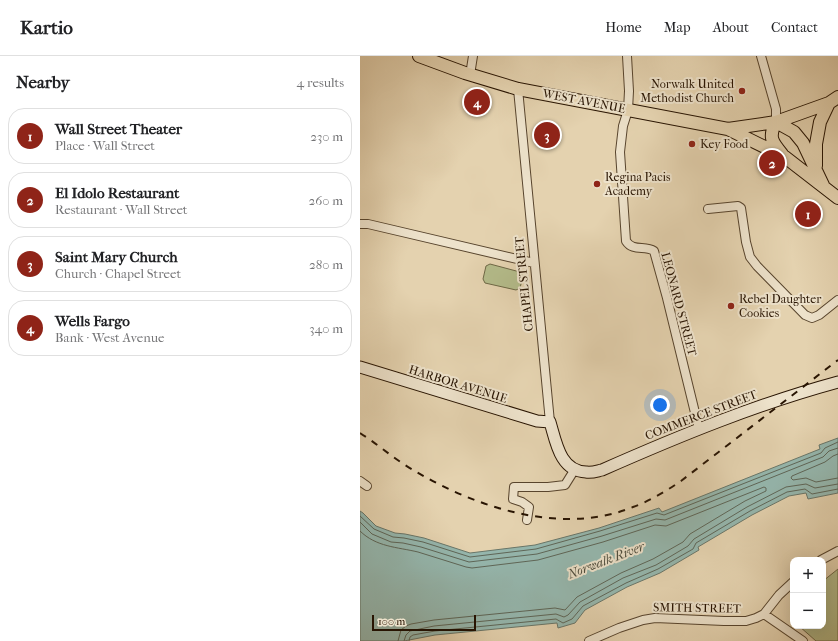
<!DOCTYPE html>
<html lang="en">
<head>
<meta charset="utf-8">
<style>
  :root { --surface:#fff; --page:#f6f6f6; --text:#202124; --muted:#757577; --line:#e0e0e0; --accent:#8f2418 }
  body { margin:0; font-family:"IM FELL French Canon",serif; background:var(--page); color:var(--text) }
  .controls { position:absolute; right:12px; bottom:12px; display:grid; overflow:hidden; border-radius:8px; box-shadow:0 4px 16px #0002 }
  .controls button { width:36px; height:36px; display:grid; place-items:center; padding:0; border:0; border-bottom:1px solid var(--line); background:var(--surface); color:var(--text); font:20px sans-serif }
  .scale { position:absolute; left:12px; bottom:10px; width:104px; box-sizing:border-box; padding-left:4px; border:2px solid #281402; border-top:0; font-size:11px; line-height:14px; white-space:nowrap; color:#281402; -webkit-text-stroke:3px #ede2cb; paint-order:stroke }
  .you { position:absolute; left:300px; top:349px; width:14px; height:14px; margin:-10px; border:3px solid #fff; border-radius:50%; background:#1a73e8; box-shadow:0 0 0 6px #1a73e833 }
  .badge { display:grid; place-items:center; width:26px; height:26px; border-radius:50%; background:var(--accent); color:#fff; font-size:13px; font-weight:700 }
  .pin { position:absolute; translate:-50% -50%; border:2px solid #fff; box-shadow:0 1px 4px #0006 }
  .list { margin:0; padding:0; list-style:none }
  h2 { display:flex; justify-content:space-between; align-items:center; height:52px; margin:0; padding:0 16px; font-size:17px }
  h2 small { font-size:13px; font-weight:400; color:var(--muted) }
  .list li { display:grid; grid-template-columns:26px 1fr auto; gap:12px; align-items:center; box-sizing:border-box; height:56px; margin:0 8px 8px; padding:0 8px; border:1px solid var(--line); border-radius:16px }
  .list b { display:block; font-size:15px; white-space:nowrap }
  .list p { margin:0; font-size:13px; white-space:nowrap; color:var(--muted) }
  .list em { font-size:13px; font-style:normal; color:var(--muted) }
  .map { position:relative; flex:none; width:478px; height:585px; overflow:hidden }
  header { display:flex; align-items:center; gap:24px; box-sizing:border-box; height:56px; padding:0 20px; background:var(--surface); border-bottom:1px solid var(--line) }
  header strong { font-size:19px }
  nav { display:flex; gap:22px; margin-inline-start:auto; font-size:14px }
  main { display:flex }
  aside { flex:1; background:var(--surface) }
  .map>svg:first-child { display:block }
  .green { fill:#b4bc8b; stroke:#6e6846 }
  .water { fill:#95b7ae; stroke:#697669 }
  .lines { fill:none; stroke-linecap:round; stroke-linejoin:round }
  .shore { stroke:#5e6658; stroke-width:1 }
  .minor-casing { stroke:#57442d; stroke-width:10 }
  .secondary-casing { stroke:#281402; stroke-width:13 }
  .primary-casing { stroke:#281402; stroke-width:14 }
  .minor { stroke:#ede2cb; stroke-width:8 }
  .secondary { stroke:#ede2cb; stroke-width:11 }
  .primary { stroke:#e4d2af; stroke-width:12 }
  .rail { stroke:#281402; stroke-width:2; stroke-dasharray:7 7; stroke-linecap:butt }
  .poi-dot { fill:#8f2418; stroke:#ede2cb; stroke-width:1.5 }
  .labels { text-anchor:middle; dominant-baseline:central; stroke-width:4; stroke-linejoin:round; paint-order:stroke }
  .poi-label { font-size:12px; fill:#281402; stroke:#ede2cb; text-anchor:start }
  .street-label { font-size:12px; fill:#281402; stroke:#ede2cb }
  .water-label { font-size:13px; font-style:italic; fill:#4e4d3e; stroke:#ede2cb }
</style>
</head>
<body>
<header>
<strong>Kartio</strong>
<nav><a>Home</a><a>Map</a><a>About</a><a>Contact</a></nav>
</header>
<main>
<aside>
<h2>Nearby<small>4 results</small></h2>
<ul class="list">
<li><span class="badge">1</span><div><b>Wall Street Theater</b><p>Place · Wall Street</p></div><em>230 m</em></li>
<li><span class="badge">2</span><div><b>El Idolo Restaurant</b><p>Restaurant · Wall Street</p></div><em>260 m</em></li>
<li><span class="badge">3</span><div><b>Saint Mary Church</b><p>Church · Chapel Street</p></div><em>280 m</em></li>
<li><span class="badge">4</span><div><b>Wells Fargo</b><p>Bank · West Avenue</p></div><em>340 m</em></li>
</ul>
</aside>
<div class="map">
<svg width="478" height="585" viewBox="0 0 478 585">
  <rect width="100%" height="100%" fill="#e4d2af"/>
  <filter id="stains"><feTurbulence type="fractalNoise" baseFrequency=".005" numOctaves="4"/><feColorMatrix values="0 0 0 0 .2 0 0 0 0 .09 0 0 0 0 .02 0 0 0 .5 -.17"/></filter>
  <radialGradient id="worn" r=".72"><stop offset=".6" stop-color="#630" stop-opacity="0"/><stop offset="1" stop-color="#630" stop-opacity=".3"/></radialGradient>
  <path class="green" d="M130,208L160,216L163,220L160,232L156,234L125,227L123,223L126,210Z
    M478,513V585H456L439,570H463V525Z"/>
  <path class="water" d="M478,382V437L448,443L446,437L429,440L392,459L338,491L339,494L300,517L267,531L225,554L215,567L198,572L197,567L75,579L44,585H0V455L3,457L16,470L35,477L45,478L64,482L110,497L175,489L239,472L299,452L302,456L460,393L459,389Z"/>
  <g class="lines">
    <path class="shore" d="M478,398L473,400L465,406L432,420L431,422L433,424L446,422L456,426L478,422
      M0,460L14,473L33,481L44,482L63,486L110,501L176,493L240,475L297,457L304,459L461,397L465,392L478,386
      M0,466L12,478L31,486L43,487L61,491L109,506L177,498L242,480L296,463L305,464L463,401L469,395L478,392
      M0,475C16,491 37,491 58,496C74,501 90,506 106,511L112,512L178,504L243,486L295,469L306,470L404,431L406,432V435L385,445L330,478L323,486L293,503L261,517L217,541L205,554L195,552L74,564L51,568L46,570L41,574L38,585
      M44,585L46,579L50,575L74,570L196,558L204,561L208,559L220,546L263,522L296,509L328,490L334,483L387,451L426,431L446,428L455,432L478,428
      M49,585L50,581L53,579L75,575L196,563L203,567L212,563L223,550L266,527L298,513L333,493L336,487L390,455L427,436L445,433L452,438L478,433"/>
    <g class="minor-casing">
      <path id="minor" d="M267,0L269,35L268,54L263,70L260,96L266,185C273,196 285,189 294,195L307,242L339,373
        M401,0L416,53V66
        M110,19L113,0
        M158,33L190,366
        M348,153L378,150L381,152L386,186L390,201L397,210L445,259L452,262L459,259L478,244
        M0,168H8L174,207
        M0,425L7,430
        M167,464L169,451L162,446L153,443L154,431H188L205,429L215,413
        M461,504L478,495
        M404,558L443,585
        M229,585L259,572L283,564L295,562L364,565H386L396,562L404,558L419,539L433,526"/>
    </g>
    <g class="secondary-casing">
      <path id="secondary" d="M0,311L177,365L190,366C196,386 200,415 226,416C232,417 237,415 242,414C319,380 397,348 478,326"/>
    </g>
    <g class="primary-casing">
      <path id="primary" d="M59,0L105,17L158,33L368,73L416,66L469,47L478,41
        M416,66L434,76L443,87L463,129
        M416,66C408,81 412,86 422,98
        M368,73L425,101L478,142
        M456,110V88L460,66L469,47"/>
    </g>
    <use href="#minor" class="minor"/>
    <use href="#secondary" class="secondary"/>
    <use href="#primary" class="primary"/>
    <path class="rail" d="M0,377C19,389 35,404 55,415C117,452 203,480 273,451C290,445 306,435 321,425L478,304"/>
  </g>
  <g class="poi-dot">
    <circle cx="382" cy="35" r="4"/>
    <circle cx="332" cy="88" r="4"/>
    <circle cx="237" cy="128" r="4"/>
    <circle cx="371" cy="250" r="4"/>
  </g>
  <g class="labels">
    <g class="poi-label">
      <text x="374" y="28" text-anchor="end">Norwalk United<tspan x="374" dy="14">Methodist Church</tspan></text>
      <text x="340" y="88">Key Food</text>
      <text x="245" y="121">Regina Pacis<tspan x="245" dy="14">Academy</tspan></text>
      <text x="379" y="243">Rebel Daughter<tspan x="379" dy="14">Cookies</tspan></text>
    </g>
    <g class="street-label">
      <text transform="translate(224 45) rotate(11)">WEST AVENUE</text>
      <text transform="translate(164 228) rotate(-96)">CHAPEL STREET</text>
      <text transform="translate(319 248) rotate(75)">LEONARD STREET</text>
      <text transform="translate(98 328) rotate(17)">HARBOR AVENUE</text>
      <text transform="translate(341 359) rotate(-21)">COMMERCE STREET</text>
      <text transform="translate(337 552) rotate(1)">SMITH STREET</text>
    </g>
    <g class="water-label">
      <text transform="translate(246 504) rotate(-21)">Norwalk River</text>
    </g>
  </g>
  <rect width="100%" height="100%" filter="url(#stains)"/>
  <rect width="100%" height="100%" fill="url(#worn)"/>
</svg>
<div class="controls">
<button>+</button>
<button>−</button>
</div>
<div class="scale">100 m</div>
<div class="you"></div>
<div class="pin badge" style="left:448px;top:158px">1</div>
<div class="pin badge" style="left:412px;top:107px">2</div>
<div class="pin badge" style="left:187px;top:79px">3</div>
<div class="pin badge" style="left:117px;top:46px">4</div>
</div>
</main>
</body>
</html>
